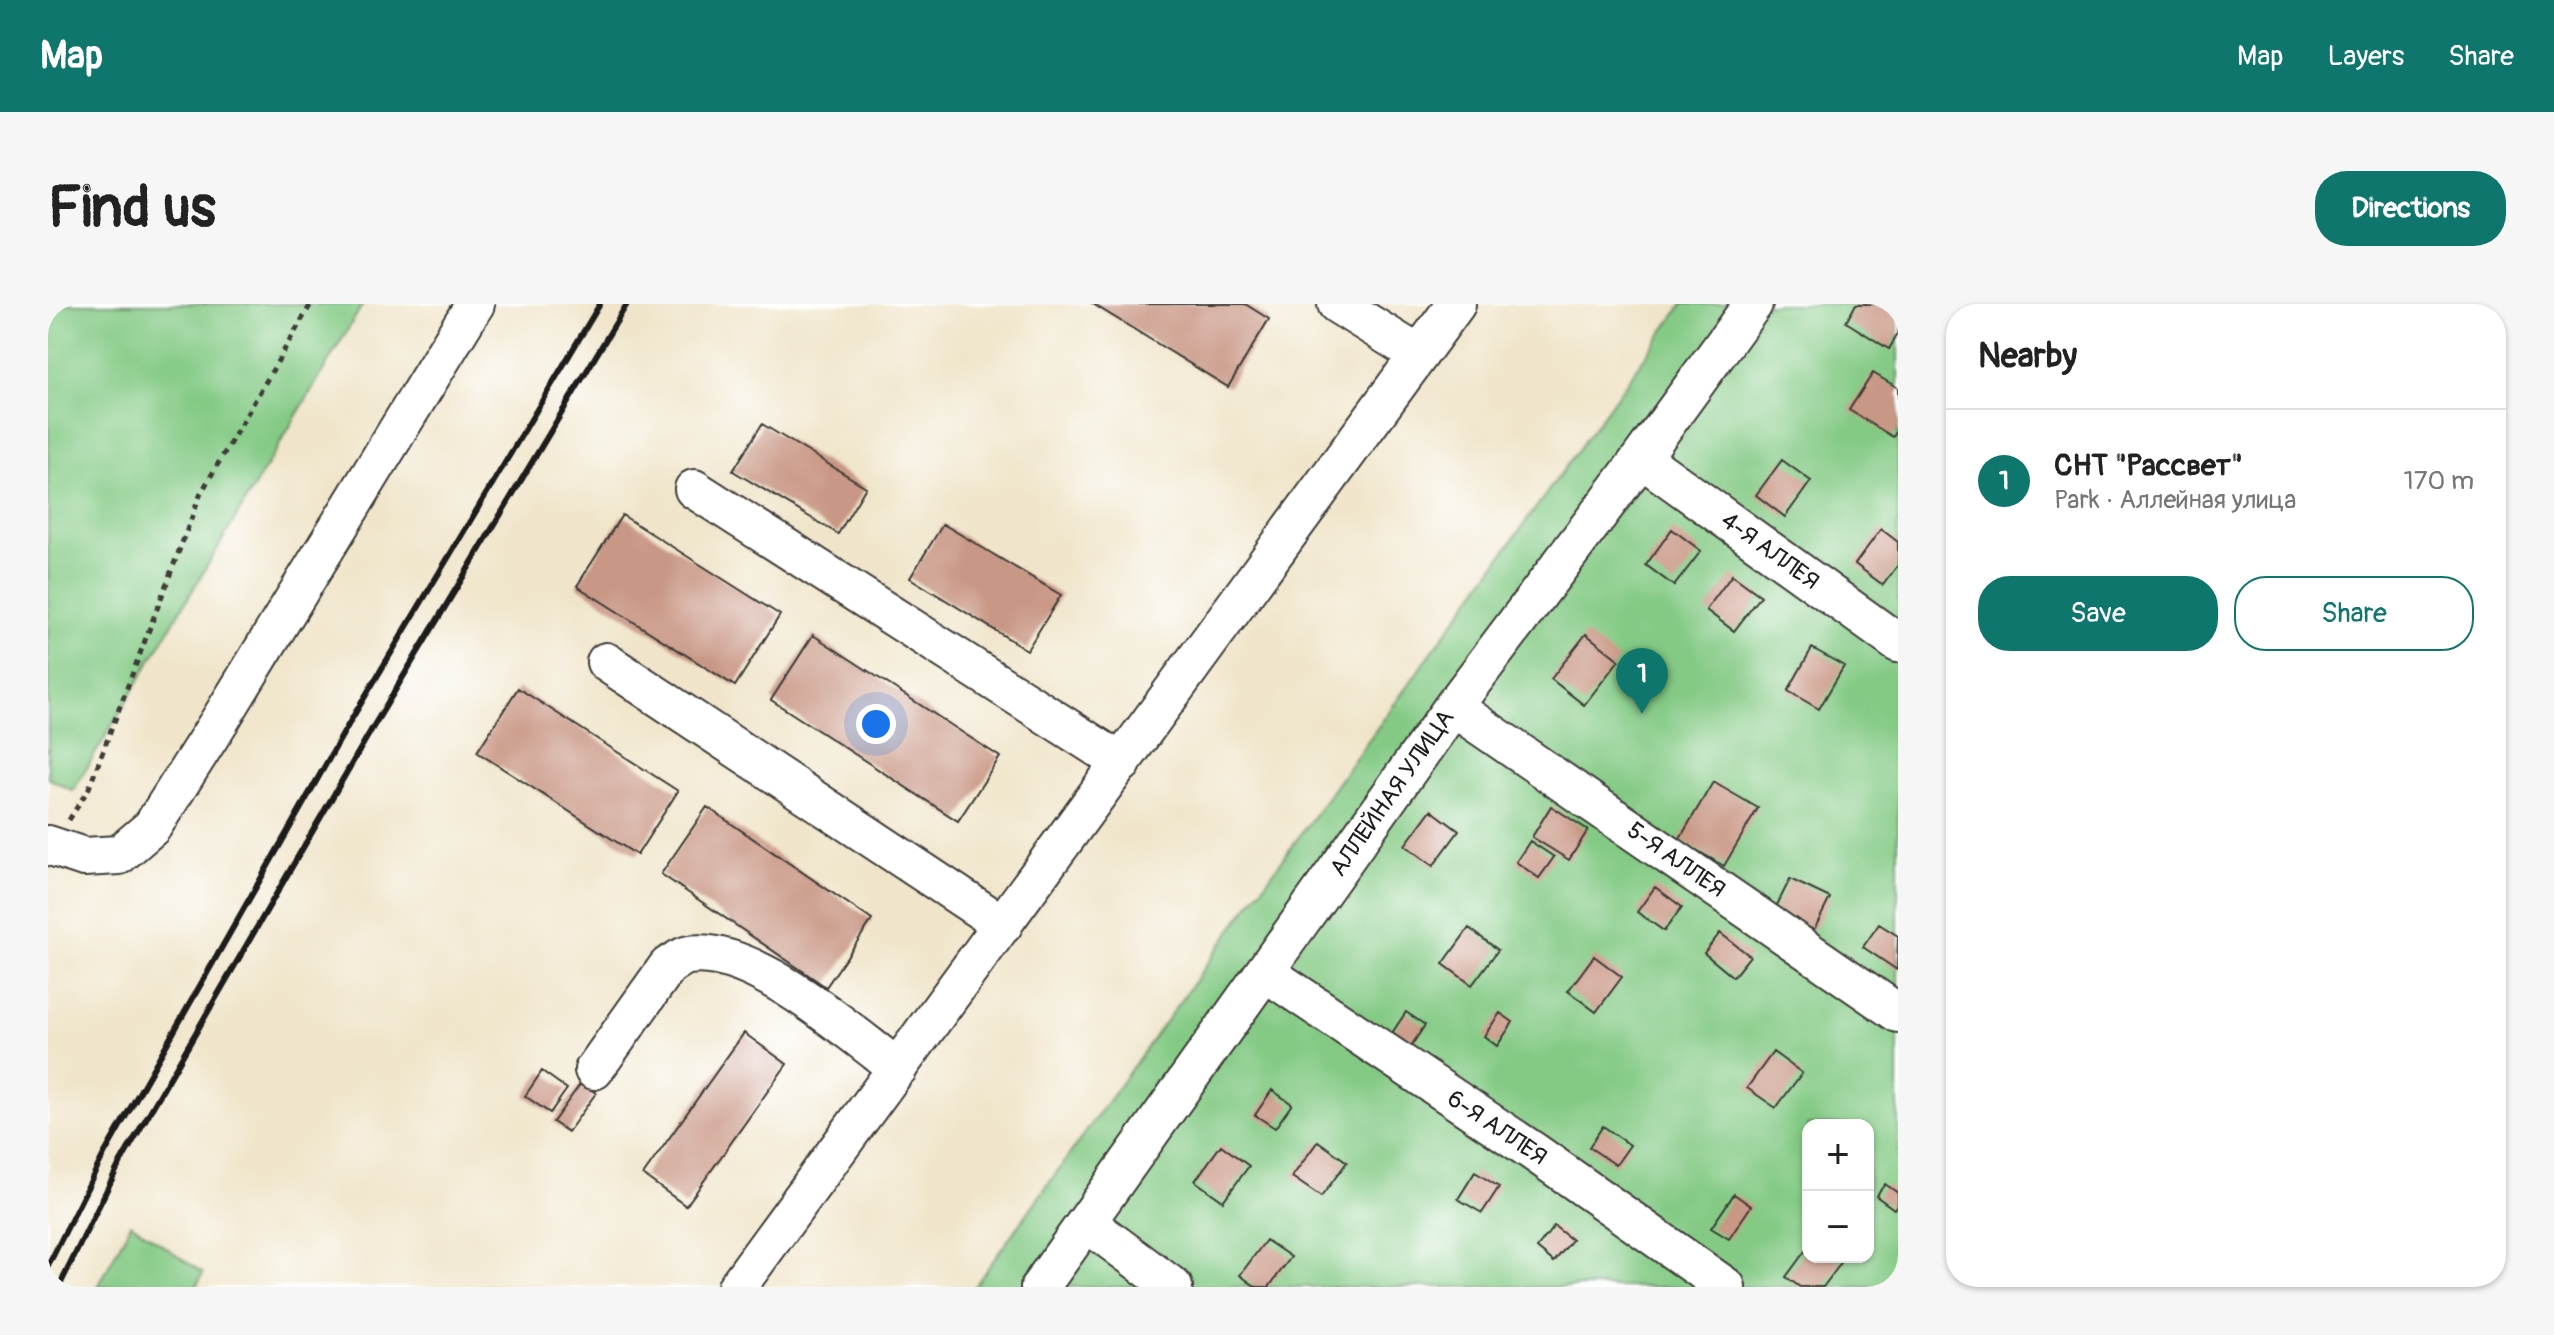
<!DOCTYPE html>
<html lang="en">
<head>
<meta charset="utf-8">
<style>
  :root { --surface:#fff; --page:#f6f6f6; --text:#222; --muted:#767676; --line:#e0e0e0; --accent:#0f766e }
  body { margin:0; font-family:Pangolin,sans-serif; background:var(--page); color:var(--text) }
  .controls { position:absolute; right:24px; bottom:24px; display:grid; overflow:hidden; border-radius:16px; box-shadow:0 2px 6px #0004 }
  .controls button { width:72px; height:72px; display:grid; place-items:center; padding:0; border:0; border-bottom:2px solid var(--line); background:var(--surface); color:var(--text); font:40px sans-serif }
  .you { position:absolute; left:828px; top:420px; width:28px; height:28px; margin:-20px; border:6px solid #fff; border-radius:50%; background:#1a73e8; box-shadow:0 0 0 12px #1a73e833 }
  .badge { display:grid; place-items:center; width:52px; height:52px; border-radius:50%; background:var(--accent); color:#fff; font-size:26px; font-weight:700 }
  .pin { position:absolute; translate:-50% -66px; filter:drop-shadow(0 2px 4px #0008) }
  .pin::after { content:''; position:absolute; top:42px; width:28px; height:24px; background:inherit; clip-path:polygon(0 0,100% 0,50% 100%) }
  .list { margin:0; padding:0; list-style:none }
  h2 { display:flex; justify-content:space-between; align-items:center; height:104px; margin:0; padding:0 32px; font-size:34px }
  h2 small { font-size:26px; font-weight:400; color:var(--muted) }
  .list li { display:grid; grid-template-columns:52px 1fr auto; gap:24px; align-items:center; box-sizing:border-box; height:144px; padding:0 32px; border-top:2px solid var(--line) }
  .list b { display:block; font-size:30px; white-space:nowrap }
  .list p { margin:0; font-size:26px; white-space:nowrap; color:var(--muted) }
  .list em { font-size:26px; font-style:normal; color:var(--muted) }
  .actions { display:flex; gap:16px; padding:24px 32px }
  .actions a { flex:1; padding:18px 0; border:2px solid var(--accent); border-radius:32px; text-align:center; font-size:28px; color:var(--accent) }
  .actions .main { background:var(--accent); color:#fff }
  .map { position:relative; flex:none; width:1850px; height:983px; overflow:hidden; border-radius:32px }
  header { display:flex; align-items:center; gap:48px; box-sizing:border-box; height:112px; padding:0 40px; background:var(--accent); color:#fff }
  header strong { font-size:38px }
  nav { display:flex; gap:44px; margin-inline-start:auto; font-size:28px }
  .intro { display:flex; align-items:center; justify-content:space-between; box-sizing:border-box; height:192px; padding:0 48px }
  h1 { margin:0; font-size:56px }
  .button { padding:20px 36px; border-radius:32px; background:var(--accent); color:#fff; font-size:28px; font-weight:700 }
  main { display:flex; gap:48px; padding:0 48px }
  aside { flex:1; background:var(--surface); border-radius:32px; box-shadow:0 2px 6px #0004 }
  .map>svg:first-child { display:block }
  .green { fill:#84ca85; stroke:#507350; stroke-width:2; fill-rule:evenodd }
  .building { fill:#c99785 }
  .lines { fill:none; stroke-linecap:round; stroke-linejoin:round }
  .minor-casing { stroke:#3c3a36; stroke-width:42 }
  .path { stroke:#3c3a36; stroke-width:5; stroke-dasharray:6 6; stroke-linecap:butt }
  .minor { stroke:#fff; stroke-width:38 }
  .rail { stroke:#1c1c1c; stroke-width:6 }
  .labels { text-anchor:middle; dominant-baseline:central; stroke-width:6; stroke-linejoin:round; paint-order:stroke }
  .street-label { font-size:24px; fill:#1c1c1c; stroke:#fff }
</style>
</head>
<body>
<header>
<strong>Map</strong>
<nav><a>Map</a><a>Layers</a><a>Share</a></nav>
</header>
<div class="intro"><h1>Find us</h1><a class="button">Directions</a></div>
<main>
<div class="map">
<svg width="1850" height="983" viewBox="0 0 1850 983">
  <rect width="100%" height="100%" fill="#fff"/>
  <filter id="ink" filterUnits="userSpaceOnUse"><feTurbulence type="fractalNoise" baseFrequency=".0125" numOctaves="2"/><feDisplacementMap in="SourceGraphic" scale="16" xChannelSelector="R" yChannelSelector="G"/><feConvolveMatrix kernelMatrix="1 2 1 2 8 2 1 2 1" color-interpolation-filters="sRGB"/></filter>
  <filter id="wash" filterUnits="userSpaceOnUse"><feTurbulence type="fractalNoise" baseFrequency=".006" numOctaves="4" result="noise"/><feDisplacementMap in="SourceGraphic" scale="32" xChannelSelector="R" yChannelSelector="G"/><feGaussianBlur stdDeviation="1.8" result="paint"/><feColorMatrix in="noise" values="0 0 0 0 0 0 0 0 0 0 0 0 0 0 0 0 0 1.4 0 .05"/><feComposite in="paint" operator="in"/></filter>
  <g filter="url(#wash)">
    <rect width="100%" height="100%" fill="#f0e5ca"/>
    <path class="green" d="M0,0H315L25,487L0,474Z
      M1635,0H1850V983H926ZM1760,821H1820V953H1760Z
      M83,919L155,969L148,983H50Z"/>
    <g id="blocks">
      <path class="building" d="M1045,0H1197L1221,15L1180,83Z
        M1808,0H1850V30L1841,45L1798,18Z
        M1825,69L1850,84V125L1845,133L1801,106Z
        M714,120L818,183L790,230L685,167Z
        M1734,156L1763,177L1737,213L1708,191Z
        M574,211L732,311L687,382L529,282Z
        M895,220L1013,291L979,346L862,274Z
        M1624,225L1653,247L1626,282L1598,261Z
        M1833,225L1850,238V261L1835,281L1807,260Z
        M1684,271L1713,292L1686,327L1658,306Z
        M1538,330L1571,356L1536,401L1503,375Z
        M765,331L952,453L910,517L723,396Z
        M1764,344L1796,362L1771,405L1740,387Z
        M470,384L630,487L589,551L429,448Z
        M1665,478L1710,504L1676,562L1631,536Z
        M1503,502L1540,526L1521,556L1484,533Z
        M659,503L824,616L778,683L613,570Z
        M1383,506L1411,527L1385,562L1357,541Z
        M1482,537L1506,553L1491,574L1468,558Z
        M1742,575L1782,594L1766,626L1726,607Z
        M1607,583L1634,603L1616,627L1589,608Z
        M1831,620L1850,632L1849,666L1815,643Z
        M1421,624L1450,646L1424,681L1395,660Z
        M1672,629L1702,652L1685,673L1656,649Z
        M1546,652L1574,673L1548,708L1520,687Z
        M1358,708L1377,721L1363,742L1344,729Z
        M1452,709L1465,718L1449,742L1436,732Z
        M696,729L739,760L638,902L595,871Z
        M1725,748L1754,769L1728,804L1699,784Z
        M494,767L519,785L502,809L477,792Z
        M533,779L548,789L520,828L505,818Z
        M1224,786L1244,800L1227,824L1207,811Z
        M1555,822L1582,841L1568,861L1541,843Z
        M1270,837L1299,858L1273,893L1244,873Z
        M1173,841L1201,862L1175,897L1147,877Z
        M1427,868L1451,883L1434,909L1410,895Z
        M1837,880L1850,889V899L1846,905L1828,892Z
        M1686,890L1703,902L1681,935L1663,924Z
        M1506,922L1524,936L1506,958L1489,944Z
        M1218,936L1243,953L1221,983H1208L1192,971Z
        M1760,943V953H1785L1793,959L1775,983H1752L1738,973Z"/>
    </g>
  </g>
  <g filter="url(#ink)">
    <use href="#blocks" fill-opacity="0" stroke="#3c3a36" stroke-width="2"/>
    <g class="lines">
      <g class="minor-casing">
        <path id="minor" d="M1289,0L1371,51
          M1593,154L1850,339
          M646,185L1074,459
          M558,358L955,621
          M1405,403L1850,709
          M0,541L36,553L71,551L104,523L174,413L427,0
          M1217,668L1486,848L1678,983
          M546,766L620,662C627,658 634,652 641,651C705,642 799,727 850,764
          M1039,919L1125,983
          M689,983L1408,0
          M992,983L1405,403L1593,154L1705,0"/>
      </g>
      <path class="path" d="M21,516L41,484L153,189L263,0"/>
      <use href="#minor" class="minor"/>
      <path class="rail" d="M0,962L54,854L303,416L552,0
        M11,983L70,863L325,423L579,0"/>
    </g>
  </g>
  <g class="labels">
    <g class="street-label">
      <text transform="translate(1722 247) rotate(36)">4-Я АЛЛЕЯ</text>
      <text transform="translate(1344 489) rotate(-55)">АЛЛЕЙНАЯ УЛИЦА</text>
      <text transform="translate(1628 556) rotate(35)">5-Я АЛЛЕЯ</text>
      <text transform="translate(1449 824) rotate(34)">6-Я АЛЛЕЯ</text>
    </g>
  </g>
</svg>
<div class="controls">
<button>+</button>
<button>−</button>
</div>
<div class="you"></div>
<div class="pin badge" style="left:1594px;top:410px">1</div>
</div>
<aside>
<h2>Nearby<small></small></h2>
<ul class="list">
<li><span class="badge">1</span><div><b>СНТ &quot;Рассвет&quot;</b><p>Park · Аллейная улица</p></div><em>170 m</em></li>
</ul>
<div class="actions"><a class="main">Save</a><a>Share</a></div>
</aside>
</main>
</body>
</html>
